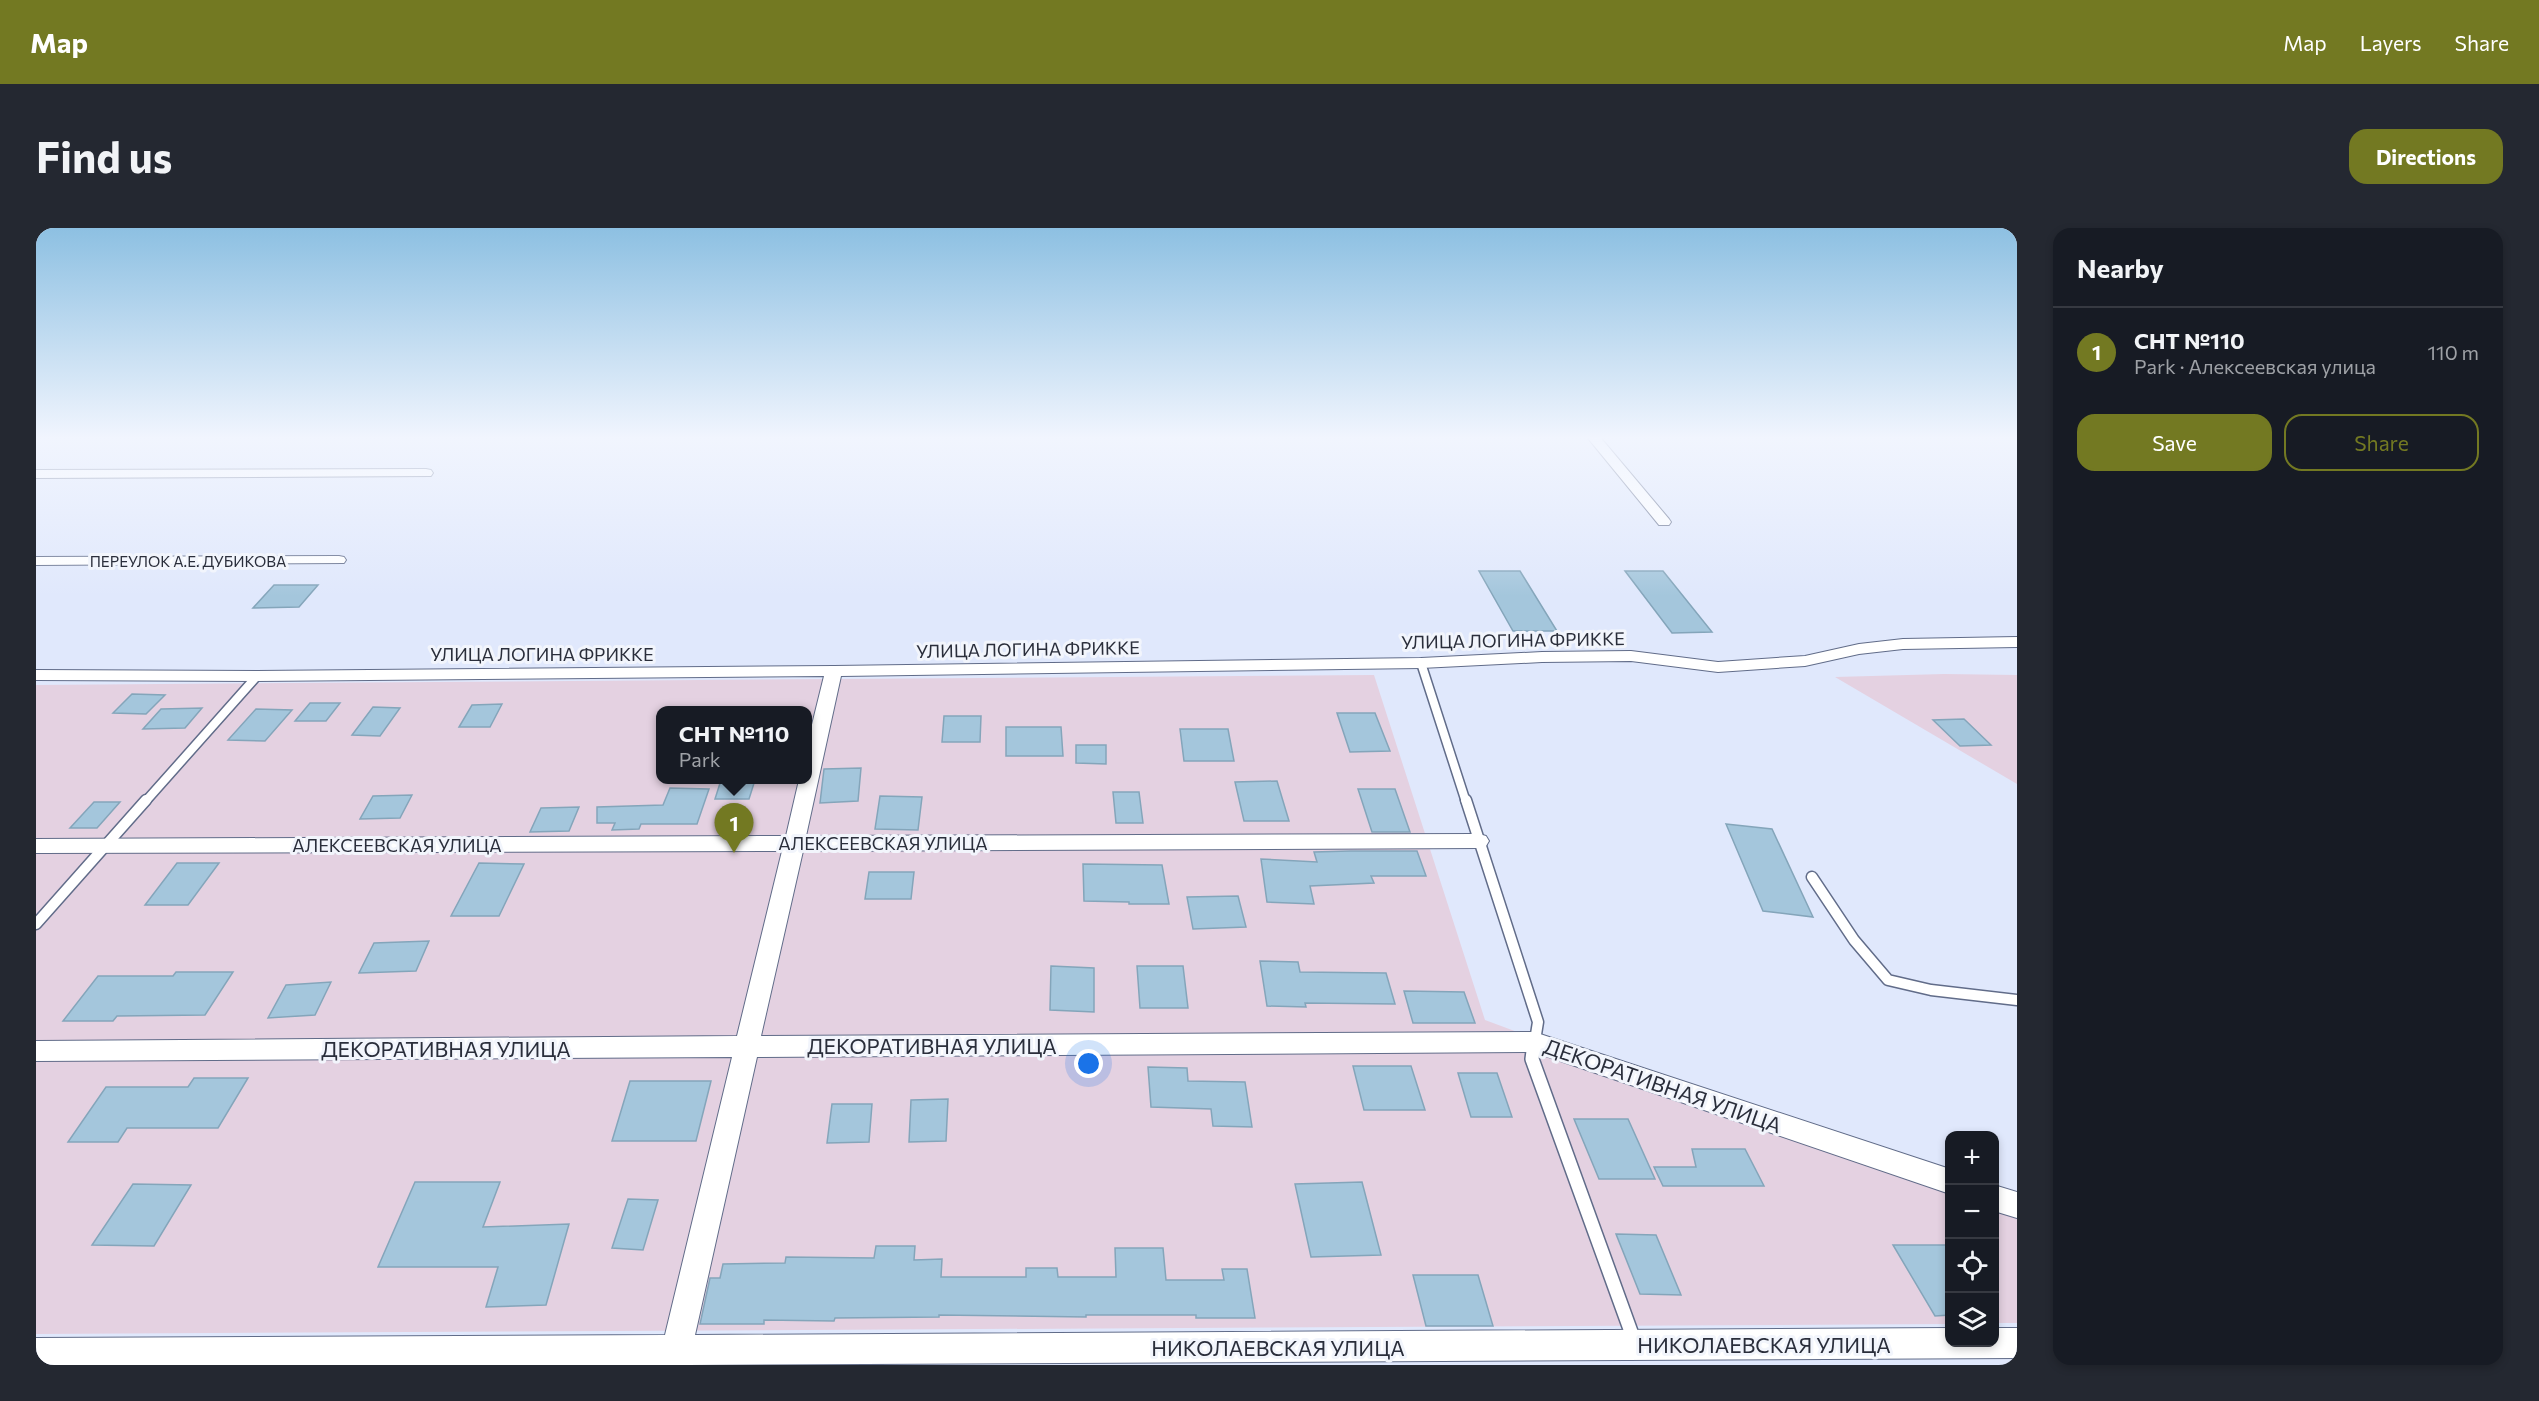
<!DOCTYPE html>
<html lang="en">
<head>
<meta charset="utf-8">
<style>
  :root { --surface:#171b24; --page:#242831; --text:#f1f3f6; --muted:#9ea1a6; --line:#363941; --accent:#737922 }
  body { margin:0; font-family:Commissioner,sans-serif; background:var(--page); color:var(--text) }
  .controls { position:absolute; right:18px; bottom:18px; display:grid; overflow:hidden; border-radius:12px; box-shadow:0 3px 9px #0003 }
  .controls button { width:54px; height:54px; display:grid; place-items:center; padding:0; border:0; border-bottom:2px solid var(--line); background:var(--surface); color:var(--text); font:30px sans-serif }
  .you { position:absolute; left:1053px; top:836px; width:21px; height:21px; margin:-15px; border:4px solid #fff; border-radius:50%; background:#1a73e8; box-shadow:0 0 0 9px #1a73e833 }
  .badge { display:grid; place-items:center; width:39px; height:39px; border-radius:50%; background:var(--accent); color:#fff; font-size:20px; font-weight:700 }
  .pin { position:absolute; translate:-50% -50px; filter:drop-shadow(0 2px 3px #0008) }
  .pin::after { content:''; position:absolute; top:32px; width:21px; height:18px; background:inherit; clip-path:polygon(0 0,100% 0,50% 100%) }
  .popup { position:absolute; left:620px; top:478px; width:156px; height:78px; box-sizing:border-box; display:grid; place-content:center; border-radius:12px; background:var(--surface); filter:drop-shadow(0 2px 4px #0005); font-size:20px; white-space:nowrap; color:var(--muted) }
  .popup b { font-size:22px; color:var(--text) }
  .popup::after { content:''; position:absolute; left:50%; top:100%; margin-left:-12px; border:12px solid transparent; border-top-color:var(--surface) }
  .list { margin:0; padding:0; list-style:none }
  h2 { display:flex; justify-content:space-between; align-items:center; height:78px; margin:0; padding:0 24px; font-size:26px }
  h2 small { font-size:20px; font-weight:400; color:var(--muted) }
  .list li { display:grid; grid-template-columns:39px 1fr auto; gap:18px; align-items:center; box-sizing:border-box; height:90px; padding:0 24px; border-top:2px solid var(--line) }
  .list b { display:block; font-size:22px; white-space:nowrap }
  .list p { margin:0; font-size:20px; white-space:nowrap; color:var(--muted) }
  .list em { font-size:20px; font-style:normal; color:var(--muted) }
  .actions { display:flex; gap:12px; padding:18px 24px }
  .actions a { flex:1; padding:14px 0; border:2px solid var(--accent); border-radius:18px; text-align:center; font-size:21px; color:var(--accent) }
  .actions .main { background:var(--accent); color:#fff }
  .icon { flex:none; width:33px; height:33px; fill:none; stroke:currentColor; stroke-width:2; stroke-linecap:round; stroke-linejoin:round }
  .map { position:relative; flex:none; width:1981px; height:1137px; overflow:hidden; border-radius:18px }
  header { display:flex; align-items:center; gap:36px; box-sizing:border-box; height:84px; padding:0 30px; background:var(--accent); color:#fff }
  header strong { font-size:28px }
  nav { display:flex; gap:33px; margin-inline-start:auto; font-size:21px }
  .intro { display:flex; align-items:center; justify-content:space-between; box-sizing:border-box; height:144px; padding:0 36px }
  h1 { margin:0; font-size:42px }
  .button { padding:15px 27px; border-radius:18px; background:var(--accent); color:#fff; font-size:21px; font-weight:700 }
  main { display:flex; gap:36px; padding:0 36px }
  aside { flex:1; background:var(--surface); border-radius:18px; box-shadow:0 3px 9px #0003 }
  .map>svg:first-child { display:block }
  .green { fill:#e4d1e1; fill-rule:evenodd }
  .building { fill:#a4c6dc; stroke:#84a5ba; stroke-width:1.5 }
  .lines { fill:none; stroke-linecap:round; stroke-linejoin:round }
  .lane-far2-casing { stroke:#616c89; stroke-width:11 }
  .lane-far1-casing { stroke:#616c89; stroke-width:13 }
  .lane-casing { stroke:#616c89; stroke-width:16 }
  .street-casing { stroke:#616c89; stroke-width:2 }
  .lane-far2 { stroke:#fff; stroke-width:8 }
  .lane-far1 { stroke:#fff; stroke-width:10 }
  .lane { stroke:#fff; stroke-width:13 }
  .street { fill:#fff; fill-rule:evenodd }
  .labels { text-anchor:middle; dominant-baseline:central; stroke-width:6; stroke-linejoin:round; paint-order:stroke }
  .far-street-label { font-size:15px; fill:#2a2e3b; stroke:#f2f5fc }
  .street-label { font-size:18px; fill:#2a2e3b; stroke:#f2f5fc }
  .near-street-label { font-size:21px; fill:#2a2e3b; stroke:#f2f5fc }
</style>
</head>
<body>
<header>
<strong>Map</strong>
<nav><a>Map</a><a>Layers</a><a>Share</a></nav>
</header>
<div class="intro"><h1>Find us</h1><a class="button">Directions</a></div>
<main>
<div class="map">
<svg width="1981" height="1137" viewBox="0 0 1981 1137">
  <rect width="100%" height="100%" fill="#e0e8fc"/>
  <path class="green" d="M1908,446L1981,447V556L1799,449Z
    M1338,447L1449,792L1913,964V1096L0,1106V457ZM624,482H771V552H624Z
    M1958,981L1981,989V1095H1959Z"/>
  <path class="building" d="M1443,343H1484L1521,403H1477Z
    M1589,343H1627L1676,404L1636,405Z
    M238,357H282L263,379L217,380Z
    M96,466L129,467L110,486L77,485Z
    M274,475H304L290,493H259Z
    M466,476L454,499H423L436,477Z
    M337,479L364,480L344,508L316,507Z
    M166,480L149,500L107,501L125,481Z
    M220,481L256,482L229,513L192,512Z
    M1301,485H1339L1354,523L1314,524Z
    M908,488H945L944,514H906Z
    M1928,491L1955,517L1924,518L1897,492Z
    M970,499H1025L1027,528H970Z
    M1144,501H1192L1198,533H1148Z
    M1040,517H1070V536L1040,535Z
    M825,540L822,573L784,575L788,541Z
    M685,552H719L713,571H679Z
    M1241,553L1253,593H1208L1199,554Z
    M634,560L673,561L661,596H605L603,601L576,602L579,595H561V579L627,577Z
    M1322,561H1359L1374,604H1336Z
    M1077,564H1103L1107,595H1080Z
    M376,567L364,590L324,591L337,568Z
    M844,568L886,569L882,602L839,601Z
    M58,574H84L61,600H34Z
    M543,579L533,603L494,604L505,580Z
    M1690,596L1736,601L1777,689L1727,683Z
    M1314,623H1381L1390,648H1335L1338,655L1274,658L1278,676L1231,674L1225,631L1281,634L1278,624Z
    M141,635H183L152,677H109Z
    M443,635L488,636L463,688H415Z
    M1047,636L1126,637L1133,676H1093V674L1048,673Z
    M833,644H878L875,671H829Z
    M1202,668L1210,699L1157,701L1151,669Z
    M393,713L380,743L323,745L338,715Z
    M1224,733L1262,734L1264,744L1350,745L1359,776L1269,775L1270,779L1231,778Z
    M1015,738L1058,740V784L1014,782Z
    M1101,738H1147L1152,780H1104Z
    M140,744H197L169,787L81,788L77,793H27L62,748H137Z
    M295,754L279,787L232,790L250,757Z
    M1368,763L1428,764L1439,795H1377Z
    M1317,838H1375L1389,882H1328Z
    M1112,839L1151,840L1152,853L1209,854L1216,899L1177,898L1175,881L1115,879Z
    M1422,845H1461L1476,889H1435Z
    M158,850H212L182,900H91L82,914H32L70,859H152Z
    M594,853H675L660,913H576Z
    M912,871L910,913L873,914L875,872Z
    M796,876H836L833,914L791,915Z
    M1538,891H1592L1619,951H1563Z
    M1656,921H1709L1728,958H1627L1618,939H1660Z
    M379,954H464L447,999L533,996L510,1077L450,1079L462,1039H342Z
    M1326,954L1345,1027L1275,1029L1259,956Z
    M97,956L155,957L118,1018L56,1017Z
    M592,971L622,972L607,1022L576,1020Z
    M1580,1006L1620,1007L1645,1067L1604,1066Z
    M1857,1017H1914V1087L1899,1088Z
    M840,1018H879L878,1032L906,1031L905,1049H990V1040H1021L1022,1049H1080L1079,1020H1127L1130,1052H1188L1186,1041H1211L1219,1090H1160V1087H1050V1089L903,1087V1089L799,1090L798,1093L728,1092V1096H664L674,1050H684L687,1036L749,1035L750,1029L838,1030Z
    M1377,1047H1442L1457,1098H1390Z"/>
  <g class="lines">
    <g class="lane-far2-casing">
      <path id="lane-far2" d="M1385,435L1430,574
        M109,574L221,448"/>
    </g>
    <g class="lane-far1-casing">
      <path id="lane-far1" d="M1430,572L1502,794L1497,825
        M1776,649L1818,712L1852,752L1895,762L1981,772
        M0,696L110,572"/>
    </g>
    <g class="lane-casing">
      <path id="lane" d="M1497,823L1496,831L1598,1112"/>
    </g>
    <g class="street-casing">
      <path id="street" d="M1551,209H1564L1633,291L1635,294L1633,297H1623Z
        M390,241L395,242L397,245L395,248L0,250V242Z
        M303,328L308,329L310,332L308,335L0,337V329Z
        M1981,409V419L1867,421L1823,426L1769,438L1682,444L1595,433L1506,434L1385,440L805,448L770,608L1443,606L1450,608L1453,613L1450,618L1443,620L767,623L725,808L1498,804L1914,941V966L1498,824L721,829L659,1107L1914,1100V1114H1958V1100H1981V1130L652,1137H0V1110L629,1107L696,829L0,833V813L701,808L746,623L0,625V611L750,608L763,552H771V517L788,448L221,453L0,452V442L221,443L798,438L1385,430L1506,424L1595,423L1682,434L1769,428L1823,416L1867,411Z
        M1958,957L1981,964V990L1958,983Z"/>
    </g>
    <use href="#lane-far2" class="lane-far2"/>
    <use href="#lane-far1" class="lane-far1"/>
    <use href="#lane" class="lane"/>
    <use href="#street" class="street"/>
  </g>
  <linearGradient id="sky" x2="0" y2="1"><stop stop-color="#8dc0e2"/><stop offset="0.57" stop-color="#f1f5fe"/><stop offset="1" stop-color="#f1f5fe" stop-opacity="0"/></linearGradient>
  <rect width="1981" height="368" fill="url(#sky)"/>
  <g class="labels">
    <g class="far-street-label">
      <text x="152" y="333">ПЕРЕУЛОК А.Е. ДУБИКОВА</text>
    </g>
    <g class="street-label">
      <text transform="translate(1477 412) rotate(-1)">УЛИЦА ЛОГИНА ФРИККЕ</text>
      <text transform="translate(992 421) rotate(-1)">УЛИЦА ЛОГИНА ФРИККЕ</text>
      <text x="506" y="426">УЛИЦА ЛОГИНА ФРИККЕ</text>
      <text x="847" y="615">АЛЕКСЕЕВСКАЯ УЛИЦА</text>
      <text x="361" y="617">АЛЕКСЕЕВСКАЯ УЛИЦА</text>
    </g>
    <g class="near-street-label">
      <text x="896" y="817">ДЕКОРАТИВНАЯ УЛИЦА</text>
      <text x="410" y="820">ДЕКОРАТИВНАЯ УЛИЦА</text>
      <text transform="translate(1627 857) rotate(19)">ДЕКОРАТИВНАЯ УЛИЦА</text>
      <text x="1728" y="1116">НИКОЛАЕВСКАЯ УЛИЦА</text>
      <text x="1242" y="1119">НИКОЛАЕВСКАЯ УЛИЦА</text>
    </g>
  </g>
</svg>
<div class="controls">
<button>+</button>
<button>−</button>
<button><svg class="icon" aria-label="locate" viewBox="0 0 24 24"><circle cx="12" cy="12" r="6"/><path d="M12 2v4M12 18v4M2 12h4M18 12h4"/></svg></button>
<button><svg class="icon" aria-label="layers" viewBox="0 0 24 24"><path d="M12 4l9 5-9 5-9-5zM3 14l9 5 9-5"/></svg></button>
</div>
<div class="you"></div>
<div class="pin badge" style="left:698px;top:625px">1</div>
<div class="popup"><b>СНТ №110</b>Park</div>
</div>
<aside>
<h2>Nearby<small></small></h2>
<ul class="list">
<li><span class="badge">1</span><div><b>СНТ №110</b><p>Park · Алексеевская улица</p></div><em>110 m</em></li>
</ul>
<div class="actions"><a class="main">Save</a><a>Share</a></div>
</aside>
</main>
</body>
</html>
